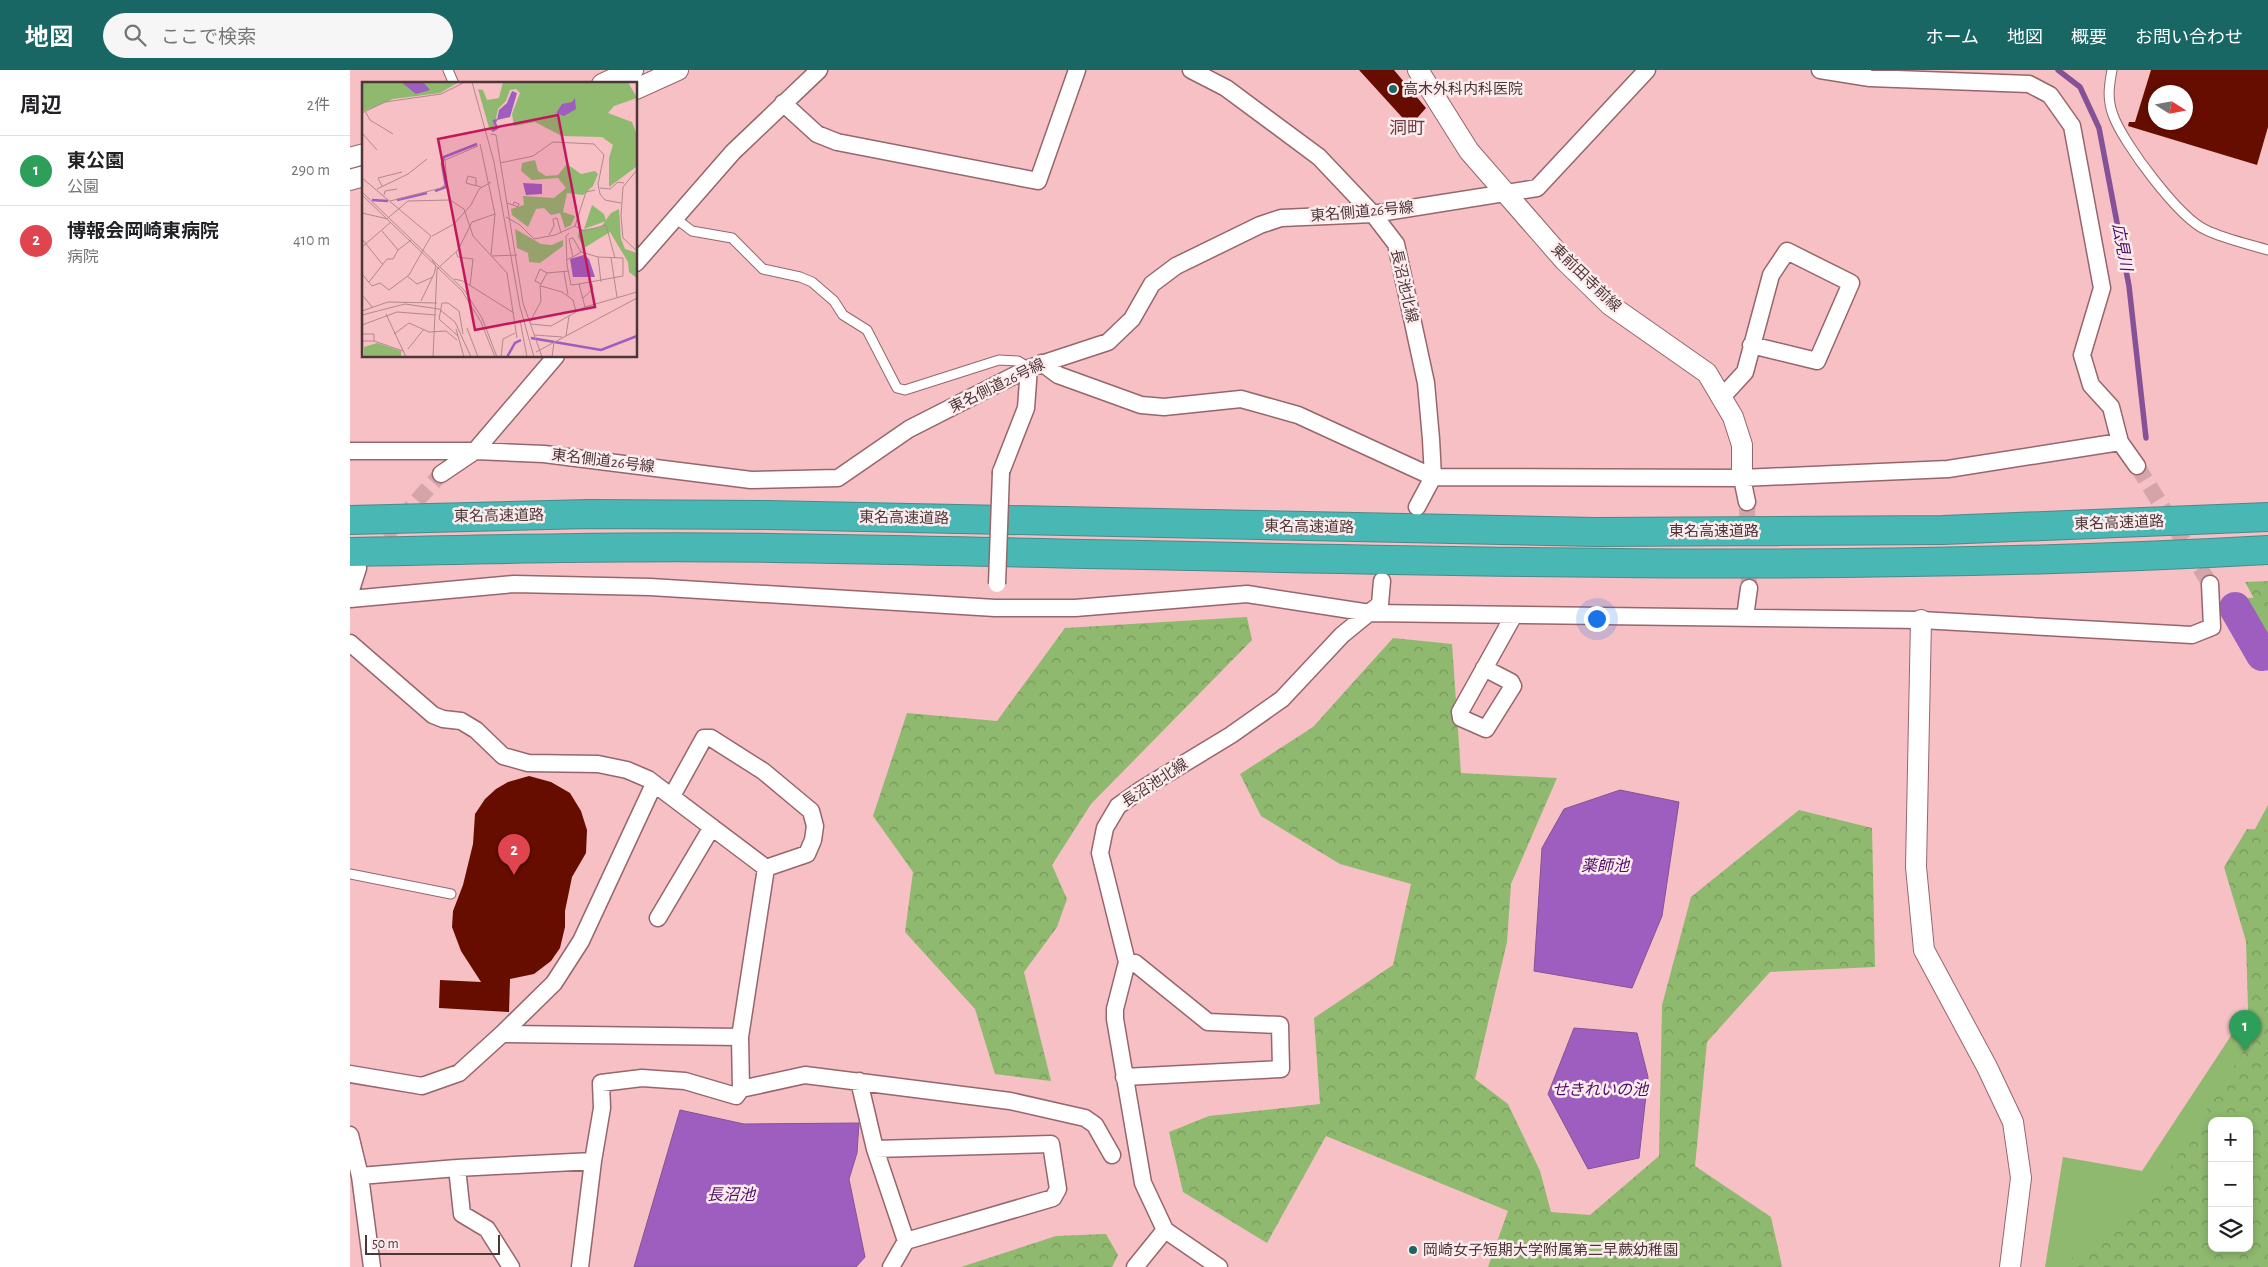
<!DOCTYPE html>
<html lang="ja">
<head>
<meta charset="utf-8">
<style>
  :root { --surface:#fff; --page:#f6f6f6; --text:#202124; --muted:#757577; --line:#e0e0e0; --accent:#196765 }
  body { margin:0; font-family:"Alegreya Sans","Noto Sans JP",sans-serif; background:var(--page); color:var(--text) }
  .controls { position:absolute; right:15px; bottom:15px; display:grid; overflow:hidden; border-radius:10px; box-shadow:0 2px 8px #0003 }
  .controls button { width:45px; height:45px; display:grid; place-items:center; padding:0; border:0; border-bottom:1px solid var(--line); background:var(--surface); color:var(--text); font:25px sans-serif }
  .compass { position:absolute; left:1798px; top:15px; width:45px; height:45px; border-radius:50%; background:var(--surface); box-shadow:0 2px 8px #0003; rotate:101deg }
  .scale { position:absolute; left:15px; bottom:12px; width:135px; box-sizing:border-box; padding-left:5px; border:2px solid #4c3638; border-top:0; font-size:14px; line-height:18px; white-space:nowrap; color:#4c3638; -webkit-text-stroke:4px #fdeced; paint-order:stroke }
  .you { position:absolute; left:1246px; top:548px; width:18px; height:18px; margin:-12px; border:4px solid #fff; border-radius:50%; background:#1a73e8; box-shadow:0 0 0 8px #1a73e833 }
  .badge { display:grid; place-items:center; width:32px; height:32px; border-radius:50%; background:var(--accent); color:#fff; font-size:16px; font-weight:700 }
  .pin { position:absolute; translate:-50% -41px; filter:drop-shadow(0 1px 2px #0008) }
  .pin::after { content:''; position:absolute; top:26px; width:18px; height:15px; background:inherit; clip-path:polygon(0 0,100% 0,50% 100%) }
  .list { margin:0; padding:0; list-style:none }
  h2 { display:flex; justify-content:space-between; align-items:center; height:65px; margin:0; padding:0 20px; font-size:21px }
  h2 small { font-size:16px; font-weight:400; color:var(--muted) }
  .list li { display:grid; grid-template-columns:32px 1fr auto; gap:15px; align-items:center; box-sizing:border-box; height:70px; padding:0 20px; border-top:1px solid var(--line) }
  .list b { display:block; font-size:19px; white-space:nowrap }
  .list p { margin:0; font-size:16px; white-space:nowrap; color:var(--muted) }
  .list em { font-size:16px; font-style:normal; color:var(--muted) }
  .icon { flex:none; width:28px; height:28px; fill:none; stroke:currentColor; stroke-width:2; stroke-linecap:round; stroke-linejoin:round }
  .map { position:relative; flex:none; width:1918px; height:1197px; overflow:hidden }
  header { display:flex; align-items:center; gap:30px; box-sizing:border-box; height:70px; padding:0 25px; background:var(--accent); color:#fff }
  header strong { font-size:24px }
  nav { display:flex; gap:28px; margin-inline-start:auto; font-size:18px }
  .search { width:350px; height:45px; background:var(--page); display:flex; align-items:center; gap:12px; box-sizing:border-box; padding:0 18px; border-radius:28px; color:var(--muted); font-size:19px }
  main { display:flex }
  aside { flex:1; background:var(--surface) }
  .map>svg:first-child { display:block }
  .green { fill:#8fb96f; fill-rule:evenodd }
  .forest { fill:url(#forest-crowns); fill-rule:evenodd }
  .water { fill:#9e5ec0; stroke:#855297 }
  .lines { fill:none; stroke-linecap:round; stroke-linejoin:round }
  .stream { stroke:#855297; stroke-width:5.5 }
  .river { stroke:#9e5ec0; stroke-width:32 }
  .building { fill:#670d00; fill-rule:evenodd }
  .minor-tunnel { stroke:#d4a4a9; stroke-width:16; stroke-dasharray:16 8; stroke-linecap:butt }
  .service-casing { stroke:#96666b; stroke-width:11 }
  .minor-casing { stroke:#96666b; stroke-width:19 }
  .tertiary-casing { stroke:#96666b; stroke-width:22 }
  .motorway-casing { stroke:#4a8a89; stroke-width:30 }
  .service { stroke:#fff; stroke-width:9 }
  .minor { stroke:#fff; stroke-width:16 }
  .tertiary { stroke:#fff; stroke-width:20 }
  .motorway { stroke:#49b7b4; stroke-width:28 }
  .minor-bridge-casing { stroke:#96666b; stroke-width:19; stroke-linecap:butt }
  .minor-bridge { stroke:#fff; stroke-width:16 }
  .poi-dot { fill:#196765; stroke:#fdeced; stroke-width:2 }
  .labels { text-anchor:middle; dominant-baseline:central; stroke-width:5; stroke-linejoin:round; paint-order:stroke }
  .poi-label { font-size:15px; fill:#4c3638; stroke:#fdeced; text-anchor:start }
  .street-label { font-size:15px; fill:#4c3638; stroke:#fdeced }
  .water-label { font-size:16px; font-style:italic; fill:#4e0c69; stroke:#fdeced }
  .quarter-label { font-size:18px; fill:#6c4045; stroke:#fdeced }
  .inset-river { fill:none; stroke:#9e5ec0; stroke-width:2.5 }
  .inset-road { fill:none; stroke:#b2898d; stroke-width:1 }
  .view { fill:#c2185b; fill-opacity:0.15; stroke:#c2185b; stroke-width:2.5 }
  .inset-edge { fill:none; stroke:#4c3638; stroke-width:2.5 }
</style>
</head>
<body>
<header>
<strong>地図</strong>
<div class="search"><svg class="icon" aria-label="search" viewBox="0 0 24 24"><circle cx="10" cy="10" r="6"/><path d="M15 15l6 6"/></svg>ここで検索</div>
<nav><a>ホーム</a><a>地図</a><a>概要</a><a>お問い合わせ</a></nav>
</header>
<main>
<aside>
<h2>周辺<small>2件</small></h2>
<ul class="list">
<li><span class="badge" style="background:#2e9e5b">1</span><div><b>東公園</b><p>公園</p></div><em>290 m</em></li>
<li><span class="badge" style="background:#e0444e">2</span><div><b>博報会岡崎東病院</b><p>病院</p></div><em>410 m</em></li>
</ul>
</aside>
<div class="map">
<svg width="1918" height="1197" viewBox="0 0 1918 1197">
  <defs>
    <pattern id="forest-crowns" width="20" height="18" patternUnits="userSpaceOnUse" patternTransform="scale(1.25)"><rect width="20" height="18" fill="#8fb96f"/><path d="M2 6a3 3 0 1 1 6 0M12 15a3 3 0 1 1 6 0" fill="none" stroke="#77975c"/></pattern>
  </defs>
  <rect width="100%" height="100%" fill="#f6c0c5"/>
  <path class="green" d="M1918,527V581L1876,529Z
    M1918,735V1197H1695L1713,1087L1792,1101L1917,911L1886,794ZM1862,1051H1899V1178H1862Z"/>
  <path class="forest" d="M1918,511V554L1895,512Z
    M897,547L902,570L741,734L702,795L717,829L707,857L674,902L701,1011L645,1004L625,939L555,862L563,802L523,746L557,643L647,651L715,558Z
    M1043,568L1102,574L1111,703L1207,708L1161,814L1157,872L1125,1009L1158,1034L1190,1101L1201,1142L1240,1145L1309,1086L1312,935L1341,827L1449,740L1522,758L1525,897L1420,902L1357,972L1345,1096L1421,1147L1432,1196L1430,1197H1138L1158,1141L976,1066L917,1173L833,1122L819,1062L859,1046L970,1034L964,948L1043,895L1061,814L990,794L911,746L890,704L963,657Z
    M1897,759L1918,760V1197H1711L1808,1117L1899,972L1896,871L1874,797ZM1862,1051H1899V1178H1862Z
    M756,1164L768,1185L762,1197H611L706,1166Z"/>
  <path class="water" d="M1270,720L1329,732L1312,846L1282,918L1184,901L1192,778L1214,739Z
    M1224,958L1287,963L1298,1007L1289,1088L1238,1099L1198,1024Z
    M330,1040L394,1054L509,1053L507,1083L499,1109L515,1187L506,1197H284Z"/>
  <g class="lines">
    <path class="stream" d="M1708,0L1730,17L1749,58L1779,216L1796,368"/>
    <path class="river" d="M1885,538L1912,585L1918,584"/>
  </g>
  <path class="building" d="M1009,0H1044L1076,38L1060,56Z
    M1801,0H1918V57L1907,95L1778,56L1779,52H1785ZM1806,22H1836V52H1806Z
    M179,706L201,712L220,723L231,741L237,760L236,783L222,807L215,841V857L210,878L201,891L184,904L160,909L159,942L89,938L90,910L131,912L111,881L102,857L103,841L113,815L123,774L125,744L135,729L146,719L158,712Z"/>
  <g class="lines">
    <path class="minor-tunnel" d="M1787,396L1860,514
      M1397,432L1399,518
      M19,484L91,404"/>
    <g class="service-casing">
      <path id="service" d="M98,0L104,14
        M1762,0C1759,16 1757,29 1763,45C1773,73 1829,148 1856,160C1875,169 1898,174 1918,180
        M325,148L342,161L382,168L413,199L450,207L462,212L484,231L493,245L517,260L547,318L555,320L649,290L668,291L679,298
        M0,804L101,824"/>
    </g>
    <g class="minor-casing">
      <path id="minor" d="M841,0L876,18L969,87L1023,144L1046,174L1076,313L1081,369L1083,407L1067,437
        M1470,0L1520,8L1679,14L1700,25L1722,56L1752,218L1732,285L1741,315L1761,337L1770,372
        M433,33L467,64L487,72L688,111L727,0
        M286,193L383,82L469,0
        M692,293L708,305L791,335L814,337L891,329L948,345L1083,407L1392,408L1598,399L1770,372L1787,396
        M1372,327L1395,302L1421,205L1437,181L1501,213L1467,291L1401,275
        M0,381H125L194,384L401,410L488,408L559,359L679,298L758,272L782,249L802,214L826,196L910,155L931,148L1023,144L1187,118L1297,0
        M651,402L676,338L679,298
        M91,404L125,381L206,286
        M1392,408L1397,432
        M0,523L8,498
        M0,529L164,514L300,517L645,538H725L897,524L1020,543L1571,550L1842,565L1862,557L1860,514
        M1395,547L1399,518
        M0,573L83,645L93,649L111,651L126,660L153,686L178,693L248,694L277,700L298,709L416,798
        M1134,598L1161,612L1163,616L1136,659L1111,648L1110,642L1164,545
        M322,726L354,668H361L413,701L461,741L465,756L463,770L457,784L416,798
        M308,848L362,757
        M152,964L390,967
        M0,1004L72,1016L109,1003L152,964L204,913L231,871L304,714
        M774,1007L931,999L930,955L858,952L785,893L777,892
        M509,1011L525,1079L556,1171L703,1128L708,1119L701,1074L525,1079
        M391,1019L390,967L416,798
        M0,1065L10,1106L22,1197
        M243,1091L252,1038L251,1013L292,1008L335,1011L386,1026L391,1019L455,1005L660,1031L735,1048L745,1055L762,1085
        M107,1098L112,1144L137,1159L161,1197
        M10,1106L107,1098L243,1091L230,1197
        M541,1197L556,1171
        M785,1197L815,1160
        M869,1197L815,1160L793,1113L765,949V939L777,892L750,783L755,758L768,736L792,719L881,665L932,629L992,565L1030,534L1032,511"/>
    </g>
    <g class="tertiary-casing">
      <path id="tertiary" d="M1068,0L1119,81L1214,190L1260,235L1357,303L1383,347L1392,375V408
        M252,14L283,0
        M286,19L328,0
        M0,88L14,84
        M0,110L14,106
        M1571,550L1566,797L1574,880L1637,997L1663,1052L1671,1108L1660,1197"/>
    </g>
    <g class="motorway-casing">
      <path id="motorway" d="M0,450L239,444L418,445L1245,462L1593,460L1918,447
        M0,482C141,479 283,476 424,478C922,485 1420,508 1918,480"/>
    </g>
    <use href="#service" class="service"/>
    <use href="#minor" class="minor"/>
    <use href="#tertiary" class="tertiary"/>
    <use href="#motorway" class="motorway"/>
    <g class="minor-bridge-casing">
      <path id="minor-bridge" d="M647,514L651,402"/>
    </g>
    <use href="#minor-bridge" class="minor-bridge"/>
  </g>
  <g class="poi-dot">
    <circle cx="1043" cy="19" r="5"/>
    <circle cx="1063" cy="1180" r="5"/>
  </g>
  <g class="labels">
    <g class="poi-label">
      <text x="1053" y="19">高木外科内科医院</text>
      <text x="1073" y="1180">岡崎女子短期大学附属第二早蕨幼稚園</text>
    </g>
    <g class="street-label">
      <text transform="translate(1012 142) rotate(-5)">東名側道26号線</text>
      <text transform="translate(1236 208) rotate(44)">東前田寺前線</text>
      <text transform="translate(1054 216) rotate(77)">長沼池北線</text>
      <text transform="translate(647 316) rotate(-26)">東名側道26号線</text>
      <text transform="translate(253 391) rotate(7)">東名側道26号線</text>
      <text transform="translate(149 446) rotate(-1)">東名高速道路</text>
      <text transform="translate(554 448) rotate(1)">東名高速道路</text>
      <text transform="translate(1769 453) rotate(-2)">東名高速道路</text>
      <text transform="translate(959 457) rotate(1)">東名高速道路</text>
      <text x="1364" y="461">東名高速道路</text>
      <text transform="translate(805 713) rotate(-33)">長沼池北線</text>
    </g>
    <g class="water-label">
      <text transform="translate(1772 177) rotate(79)">広見川</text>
      <text x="1255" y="796">薬師池</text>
      <text x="1250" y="1020">せきれいの池</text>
      <text x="381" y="1125">長沼池</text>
    </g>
    <g class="quarter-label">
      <text x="1057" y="59">洞町</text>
    </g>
  </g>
  <g transform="translate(12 12)">
    <rect width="275" height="275" fill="#f6c0c5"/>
    <path d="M0,0H97L78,11L31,17L0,30ZM230,123L242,132L244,139L222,147Z" fill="#8fb96f"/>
    <path d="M8,0H36L43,7L41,12L33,11L23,18H12L5,11ZM141,0H266L275,16L252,24L246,31L270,40L275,53L274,85L247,105V76L251,63L240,55L200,54L173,40L152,44L150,32L158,11L154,7L148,8L144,19L136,27L132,46L128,49L116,7L121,8L125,18L137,16ZM173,78L176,89L184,94L196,93L205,82L219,92L233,89L236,92L231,104L221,113L205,111L201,130L213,134L209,143L203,146L198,131L189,133L182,126L174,127L166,145L150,133L149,127L162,123L161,114L192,116L204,106L196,96L170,98L159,89L160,81ZM257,127L259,157L263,167L275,171V196L267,190L266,180L248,150L222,166L216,155L217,148L239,145L249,131ZM153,147L179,162L190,163L201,158V164L178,181L167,180L166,171L155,166ZM15,261L39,269V275H2V265Z" fill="#8fb96f"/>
    <path d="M39,0H61L68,8L54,12ZM150,9L155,11L148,35L135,38L137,28L145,21ZM213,16L214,27L202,34L194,31L200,22L210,20ZM161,101L180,102V112L164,113ZM222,173L227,177L233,195H211L208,177Z" fill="#9e5ec0"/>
    <path class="inset-river" d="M130,49L135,46L132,39L135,38M73,109L84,105L80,82L82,75L115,62M10,118L26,119M35,118L65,111M169,256L239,268L275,254M145,275L153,261L159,258"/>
    <path class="inset-road" d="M110,0L132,80L158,225L172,275M3,29L8,38L31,52M0,31L23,20L79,12L103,0M0,51L15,68M129,52L134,53L161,221L180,275M118,62L133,132L129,173M138,81L171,74L191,60L232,62L242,73L236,102L238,112L243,118L259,121M275,88L261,105L259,134L261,156L275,169M0,96L69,154L47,193L27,208L18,201L10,204L0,192M114,103V96L106,94L104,101L119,105M20,104L16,96L40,90M238,106L248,107L256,100L262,101M15,107L46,92L65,77M0,110L102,208L120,236L135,275M0,113L100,209L119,240L133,275M22,113L23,109L35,107M28,119L79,106L85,101L83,78L116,64M145,121L151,123L156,125L157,122L152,120L151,123M0,131L26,137M27,135L46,119L88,118L102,127L111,154L145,191L155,256M144,135L158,143L172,157L193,153L213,144L224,110L233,108M213,144L222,149L244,143L253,176M20,149L36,168M207,151L204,154L205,183L209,203L217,202M187,153L192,144L191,137L195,136L199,151M70,154L92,142L109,123L117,107L129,100M0,157L21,183M0,165L29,140M94,170L96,175L111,177L108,204M219,170L236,175L261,176V194L217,202L223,225M130,174L155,173M236,175L239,200M249,176L255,215M204,178L211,175L219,170L211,156L207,157L211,175M202,190L206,213M45,194L55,202L71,195M92,197L101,199L152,231M7,200L25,177H31L36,168L49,158M179,202L173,199L178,187L185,191L207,189M179,204L200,210L211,218L214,230M0,213L11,226M221,216L231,207L230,202M59,219L72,192L74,184L70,178M0,229L26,220L75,221M24,232L44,275M0,233L43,222L77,227L93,240L109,275M158,238L165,275M168,240L179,219L178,204L185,191M169,242L189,244L223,225L275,210M0,243L35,230L74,233M105,246L116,275M94,247L102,275M0,252H12V259H0M32,252L47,241L67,250L84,249L95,258M173,253L200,255M96,254L77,237L80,221H86L97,229L101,252M204,254L207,234M12,259L41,269M46,267L62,247M174,270L275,216M71,275L75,187L96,168L110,140L133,132M139,275L141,257L153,251M190,275L192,260"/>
    <path class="view" d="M196,33L233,225L113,248L76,57Z"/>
    <rect width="275" height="275" class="inset-edge"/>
  </g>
</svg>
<div class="controls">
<button>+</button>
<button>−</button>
<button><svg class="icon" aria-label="layers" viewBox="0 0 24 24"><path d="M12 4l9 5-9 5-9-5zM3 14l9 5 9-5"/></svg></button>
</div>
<svg class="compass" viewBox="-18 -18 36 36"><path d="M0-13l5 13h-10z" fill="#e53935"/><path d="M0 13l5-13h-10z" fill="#757577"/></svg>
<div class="scale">50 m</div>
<div class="you"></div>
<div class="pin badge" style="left:1895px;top:981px;background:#2e9e5b">1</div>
<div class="pin badge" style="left:164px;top:805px;background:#e0444e">2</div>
</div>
</main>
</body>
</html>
